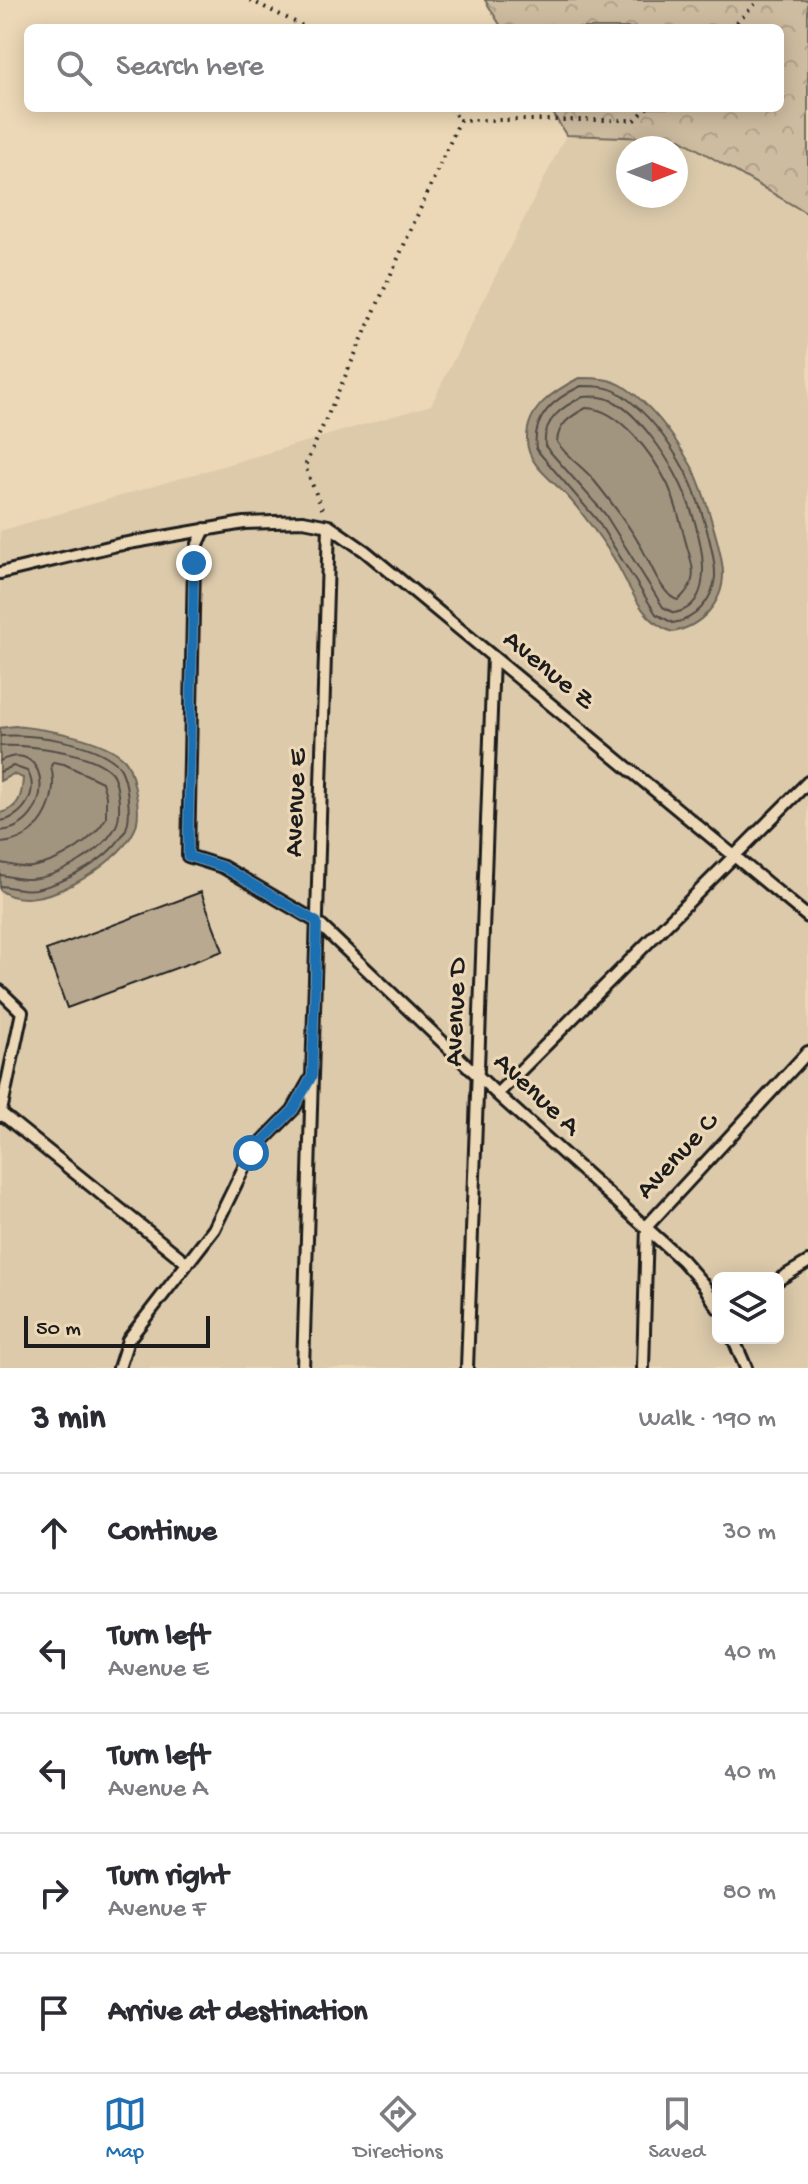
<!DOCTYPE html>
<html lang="en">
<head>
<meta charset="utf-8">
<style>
  :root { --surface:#fff; --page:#f2f2f3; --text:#2b2b33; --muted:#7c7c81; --line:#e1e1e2; --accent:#1f6fb2 }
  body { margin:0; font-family:"Gochi Hand",sans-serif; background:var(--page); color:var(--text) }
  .controls { position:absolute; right:24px; bottom:24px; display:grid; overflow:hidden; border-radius:12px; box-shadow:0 4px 20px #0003 }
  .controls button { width:72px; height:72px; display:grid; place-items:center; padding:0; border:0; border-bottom:2px solid var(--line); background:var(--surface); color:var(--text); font:40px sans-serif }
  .compass { position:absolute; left:616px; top:136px; width:72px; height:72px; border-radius:50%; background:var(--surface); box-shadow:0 4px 20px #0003; rotate:90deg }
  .scale { position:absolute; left:24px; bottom:20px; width:186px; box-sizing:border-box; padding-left:8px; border:4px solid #1c1c1c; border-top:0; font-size:22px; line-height:28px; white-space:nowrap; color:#1c1c1c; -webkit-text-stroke:6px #ecd8b6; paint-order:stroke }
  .stop { position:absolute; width:24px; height:24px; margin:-18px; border:6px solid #1f6fb2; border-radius:50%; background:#fff }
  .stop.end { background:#1f6fb2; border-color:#fff; box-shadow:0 2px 8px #0008 }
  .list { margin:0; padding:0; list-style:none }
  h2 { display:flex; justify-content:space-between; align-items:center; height:104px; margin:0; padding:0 32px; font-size:34px }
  h2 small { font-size:26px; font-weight:400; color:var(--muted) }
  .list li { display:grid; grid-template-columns:52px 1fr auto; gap:24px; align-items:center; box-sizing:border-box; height:120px; padding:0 32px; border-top:2px solid var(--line) }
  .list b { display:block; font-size:30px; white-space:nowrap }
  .list p { margin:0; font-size:26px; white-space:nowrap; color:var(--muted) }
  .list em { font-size:26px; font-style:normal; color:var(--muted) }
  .icon { flex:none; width:44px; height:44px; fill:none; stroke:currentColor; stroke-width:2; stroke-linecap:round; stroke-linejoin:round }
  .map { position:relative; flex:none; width:808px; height:1368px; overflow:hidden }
  .search { position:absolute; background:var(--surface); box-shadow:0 4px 20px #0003; left:24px; right:24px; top:24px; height:88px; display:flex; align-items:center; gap:20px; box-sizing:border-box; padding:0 28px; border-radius:12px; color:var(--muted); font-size:30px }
  .sheet { height:704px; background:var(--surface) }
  nav { display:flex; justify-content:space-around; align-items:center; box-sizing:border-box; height:112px; border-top:2px solid var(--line); background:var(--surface); font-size:22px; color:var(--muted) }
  nav a { display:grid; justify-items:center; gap:4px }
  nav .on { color:var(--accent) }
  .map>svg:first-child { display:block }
  .built { fill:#dccaab; fill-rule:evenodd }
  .forest { fill:url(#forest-crowns); stroke:#756c5e; stroke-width:2 }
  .water { fill:#a29580; stroke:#6c6558; stroke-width:2 }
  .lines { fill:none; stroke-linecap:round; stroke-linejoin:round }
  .shore { stroke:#524c44; stroke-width:2 }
  .building { fill:#b8a990; stroke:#1c1c1c; stroke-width:2 }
  .service-casing { stroke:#1c1c1c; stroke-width:16 }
  .path { stroke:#1c1c1c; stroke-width:4; stroke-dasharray:2 6; stroke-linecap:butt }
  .service { stroke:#ecd8b6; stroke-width:10 }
  .route { stroke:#1f6fb2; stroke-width:10 }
  .labels { text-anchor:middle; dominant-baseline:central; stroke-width:6; stroke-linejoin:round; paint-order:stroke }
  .street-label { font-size:28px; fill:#1c1c1c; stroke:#ecd8b6 }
</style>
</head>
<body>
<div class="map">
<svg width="808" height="1368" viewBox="0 0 808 1368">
  <defs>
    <pattern id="forest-crowns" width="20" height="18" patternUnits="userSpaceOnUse" patternTransform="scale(2)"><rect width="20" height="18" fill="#cebca0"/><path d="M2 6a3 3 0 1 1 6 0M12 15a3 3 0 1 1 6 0" fill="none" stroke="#b0a189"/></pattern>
  </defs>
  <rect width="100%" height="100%" fill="#ecd8b6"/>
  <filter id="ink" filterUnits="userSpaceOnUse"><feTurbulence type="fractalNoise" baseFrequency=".0125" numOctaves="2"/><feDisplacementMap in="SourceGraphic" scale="16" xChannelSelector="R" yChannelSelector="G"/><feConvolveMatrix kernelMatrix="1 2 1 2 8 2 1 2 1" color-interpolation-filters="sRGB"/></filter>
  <g filter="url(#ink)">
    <path class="built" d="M566,135L679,139L808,214V1368H0V531L431,405ZM628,148H676V196H628ZM718,1278H778V1338H718Z"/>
    <path class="forest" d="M485,0H808V214L680,139L566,135L550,108H780V28H502Z"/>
    <path class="water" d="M579,378C596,378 612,378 626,388C654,407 676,439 692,467C701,483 706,502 711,519C716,536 722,555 723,572C724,603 700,627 672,632C639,620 630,585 613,557C600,537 585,516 569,498C553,480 527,465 527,440C526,408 554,391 579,378Z
      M15,726C44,729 105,738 125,760C131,767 133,780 135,789C138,801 140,820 134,831C118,865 35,918 0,890V813C19,809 22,796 23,778L13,774L0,781V728Z"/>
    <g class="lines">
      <path class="shore" d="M581,386C596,386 610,386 622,395C648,413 670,443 685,471C697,492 716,553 715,577C713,600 695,620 673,623L656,614L597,520L536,449C532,416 554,399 581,386Z
        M583,397C594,396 603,396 613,401C637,413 665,453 677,477C693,507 728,604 674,613L663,607L605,514L545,446C542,420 563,406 583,397Z
        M586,408C620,408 654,457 668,485C676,503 681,524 686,543C689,554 695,569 692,580C690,587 684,595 678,600C662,597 649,559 640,545C627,522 609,499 592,478C581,466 566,456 557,442C558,424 571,416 586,408Z
        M0,736C33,734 92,741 117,764C125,772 127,788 128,799C129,808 130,820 126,829C111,859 68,882 36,889C24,891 12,887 0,886
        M0,746C28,745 91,751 111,772C117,779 118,794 119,802C119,810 120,819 116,826C103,852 59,877 30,879C20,880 10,876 0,875
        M0,761C52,735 56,827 0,831
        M0,772L13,766L27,771C41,791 22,819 0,821
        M0,843C39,841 60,802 51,766L53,762L64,764L102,782L106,796V818C92,842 60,862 32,867C21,869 11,864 0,863"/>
    </g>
    <path class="building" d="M201,892L223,951L67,1008L46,950Z"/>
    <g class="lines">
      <g class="service-casing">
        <path id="service" d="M205,529L198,544L194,563L188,856L223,867L317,922L497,1094L682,1260L703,1284L718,1308
          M0,573L117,545L244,523L303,521L329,526L365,551L808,917
          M0,991L22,1012L0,1116
          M497,1094L808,782
          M2,1114L187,1263
          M778,1280L808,1262
          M733,1338L746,1368
          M119,1368L128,1340L214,1229L251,1153L293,1110L311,1078
          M303,1368L329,526
          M467,1368L493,657
          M643,1368L647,1226L808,1052"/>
      </g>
      <path class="path" d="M250,0L307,28
        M731,28L759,0
        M450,108L460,120
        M322,509L305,466L460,120H635L647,108"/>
      <use href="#service" class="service"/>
    </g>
  </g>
  <g class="lines" filter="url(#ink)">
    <path class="route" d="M194,563L188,856L223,867L317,922L312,1076L293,1110L251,1153"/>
  </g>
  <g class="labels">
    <g class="street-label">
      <text transform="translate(548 671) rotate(39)">Avenue Z</text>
      <text transform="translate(297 803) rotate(-88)">Avenue E</text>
      <text transform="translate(457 1012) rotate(-88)">Avenue D</text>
      <text transform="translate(536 1095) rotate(43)">Avenue A</text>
      <text transform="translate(678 1157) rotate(-47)">Avenue C</text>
    </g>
  </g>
</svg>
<div class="controls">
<button><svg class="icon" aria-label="layers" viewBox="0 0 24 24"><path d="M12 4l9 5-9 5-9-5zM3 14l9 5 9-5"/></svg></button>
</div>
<svg class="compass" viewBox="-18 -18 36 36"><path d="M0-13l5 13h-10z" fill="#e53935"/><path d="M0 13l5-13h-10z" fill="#7c7c81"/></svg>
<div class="scale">50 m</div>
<div class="stop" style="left:251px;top:1153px"></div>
<div class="stop end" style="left:194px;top:563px"></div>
<div class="search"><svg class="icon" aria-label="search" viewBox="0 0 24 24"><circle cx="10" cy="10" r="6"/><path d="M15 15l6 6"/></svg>Search here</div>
</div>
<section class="sheet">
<h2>3 min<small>Walk · 190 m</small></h2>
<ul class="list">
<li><svg class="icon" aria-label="ahead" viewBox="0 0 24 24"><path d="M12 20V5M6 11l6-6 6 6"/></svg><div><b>Continue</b></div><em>30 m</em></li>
<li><svg class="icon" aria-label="left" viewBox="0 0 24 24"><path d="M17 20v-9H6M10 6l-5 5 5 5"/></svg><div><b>Turn left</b><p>Avenue E</p></div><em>40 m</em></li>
<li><svg class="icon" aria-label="left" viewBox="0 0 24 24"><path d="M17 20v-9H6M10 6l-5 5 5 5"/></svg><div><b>Turn left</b><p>Avenue A</p></div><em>40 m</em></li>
<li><svg class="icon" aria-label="right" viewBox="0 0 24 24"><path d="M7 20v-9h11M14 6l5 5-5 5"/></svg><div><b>Turn right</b><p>Avenue F</p></div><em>80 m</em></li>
<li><svg class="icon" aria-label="arrive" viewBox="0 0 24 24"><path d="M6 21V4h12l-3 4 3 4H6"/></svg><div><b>Arrive at destination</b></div></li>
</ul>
</section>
<nav>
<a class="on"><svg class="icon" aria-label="map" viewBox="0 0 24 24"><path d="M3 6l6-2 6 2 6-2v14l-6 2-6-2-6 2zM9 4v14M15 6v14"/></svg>Map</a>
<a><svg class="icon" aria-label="directions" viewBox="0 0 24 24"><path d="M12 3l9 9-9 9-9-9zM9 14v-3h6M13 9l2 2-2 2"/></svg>Directions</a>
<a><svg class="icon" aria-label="saved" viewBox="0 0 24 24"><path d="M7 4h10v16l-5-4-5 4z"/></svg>Saved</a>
</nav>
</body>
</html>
